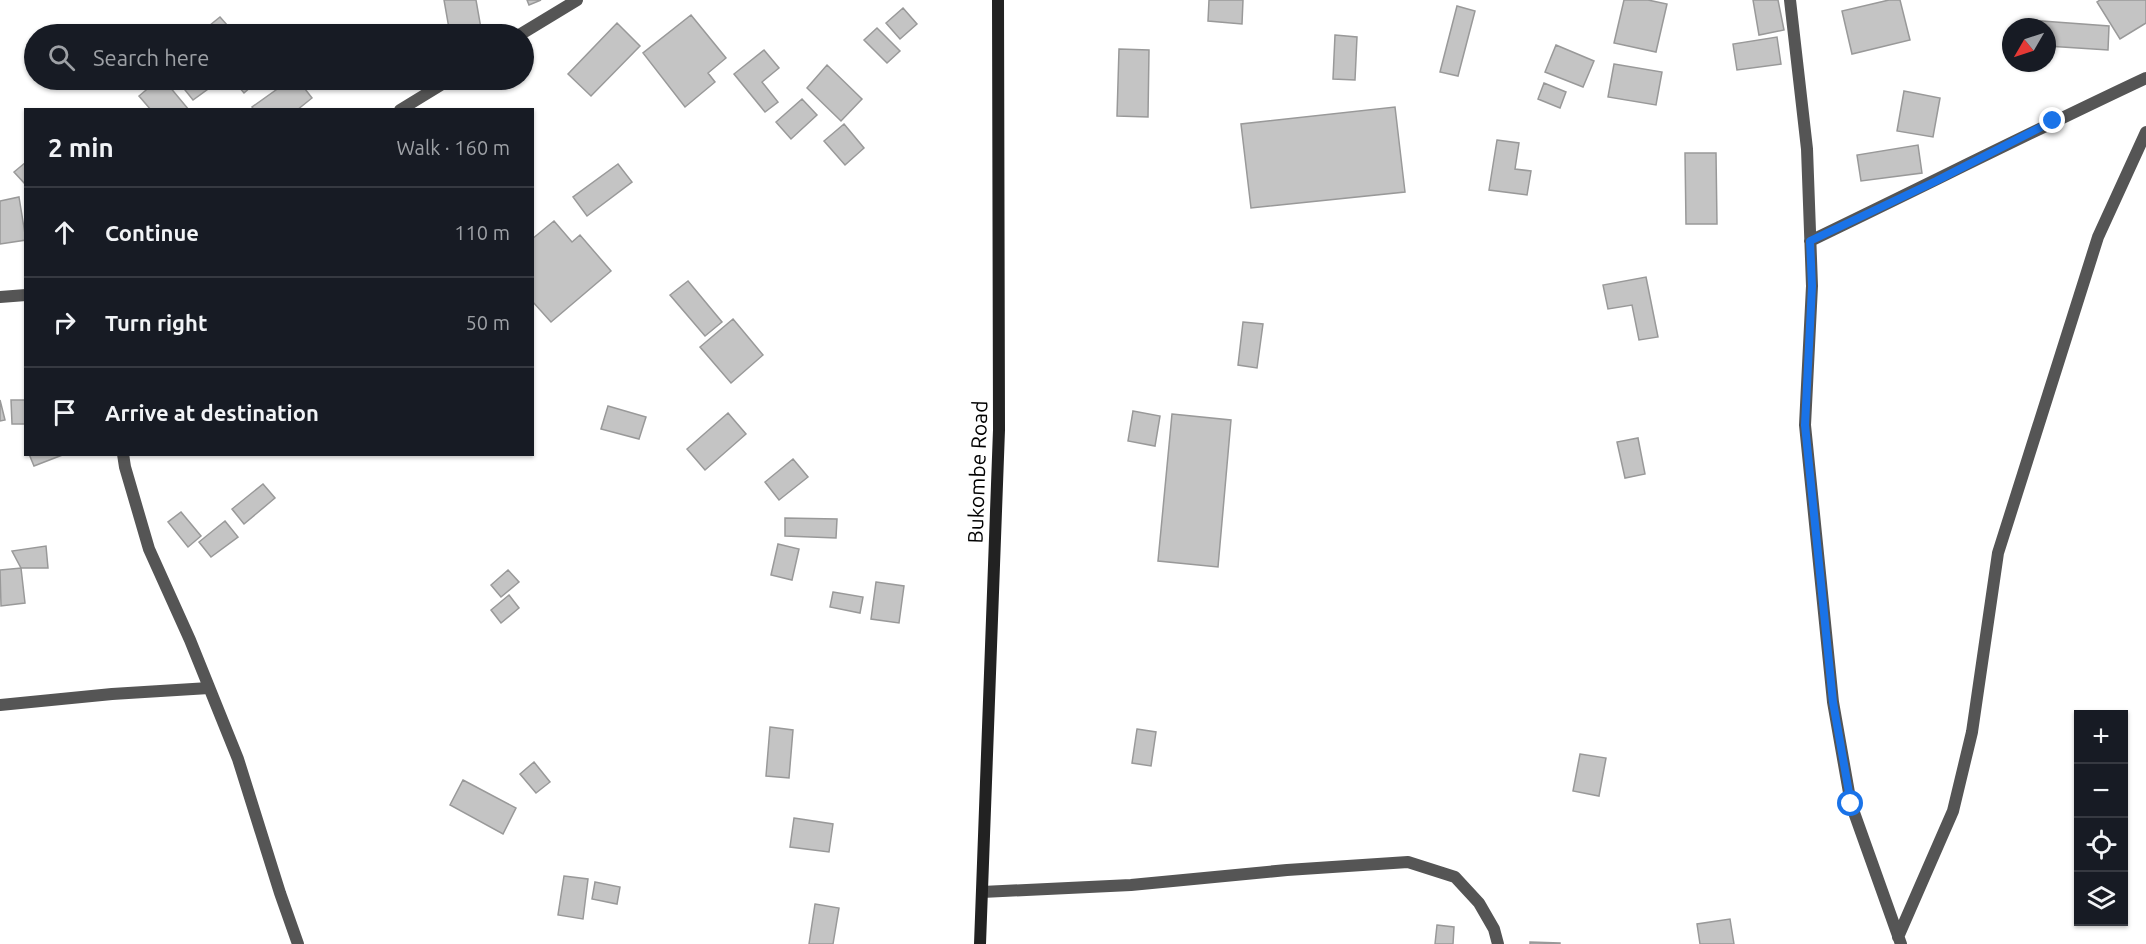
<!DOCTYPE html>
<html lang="en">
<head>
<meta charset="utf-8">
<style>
  :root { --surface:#171b24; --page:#242831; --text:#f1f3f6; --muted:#9ea1a6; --line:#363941 }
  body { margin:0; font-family:Ubuntu,sans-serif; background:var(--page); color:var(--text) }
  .controls { position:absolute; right:18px; bottom:18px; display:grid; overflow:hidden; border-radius:0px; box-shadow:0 2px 4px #0004 }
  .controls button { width:54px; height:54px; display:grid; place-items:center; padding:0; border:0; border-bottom:2px solid var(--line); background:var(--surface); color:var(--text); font:30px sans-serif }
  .compass { position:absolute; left:2002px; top:18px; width:54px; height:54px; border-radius:50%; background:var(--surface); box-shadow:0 2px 4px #0004; rotate:231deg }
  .stop { position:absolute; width:18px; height:18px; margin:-14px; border:4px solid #1a73e8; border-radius:50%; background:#fff }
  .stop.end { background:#1a73e8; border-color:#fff; box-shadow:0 2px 6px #0008 }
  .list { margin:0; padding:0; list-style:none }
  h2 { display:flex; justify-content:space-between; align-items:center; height:78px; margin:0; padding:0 24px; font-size:26px }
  h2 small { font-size:20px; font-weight:400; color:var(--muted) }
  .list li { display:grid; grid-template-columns:39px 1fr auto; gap:18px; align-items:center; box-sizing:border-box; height:90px; padding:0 24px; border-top:2px solid var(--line) }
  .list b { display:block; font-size:22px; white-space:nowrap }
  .list em { font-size:20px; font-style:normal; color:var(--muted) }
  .icon { flex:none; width:33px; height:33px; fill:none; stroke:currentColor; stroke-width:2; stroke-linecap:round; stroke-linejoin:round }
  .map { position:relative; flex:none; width:2146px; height:944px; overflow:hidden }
  .search { position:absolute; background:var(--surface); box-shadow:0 2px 4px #0004; left:24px; top:24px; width:510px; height:66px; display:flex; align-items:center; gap:15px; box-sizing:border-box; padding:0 21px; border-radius:33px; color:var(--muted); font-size:22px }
  .panel { position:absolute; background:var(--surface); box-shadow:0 2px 4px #0004; left:24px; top:108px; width:510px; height:348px; border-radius:0px }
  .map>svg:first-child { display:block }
  .building { fill:#c4c4c4; stroke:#999; stroke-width:1.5 }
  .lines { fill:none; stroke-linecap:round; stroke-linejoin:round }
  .minor { stroke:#555; stroke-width:12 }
  .secondary { stroke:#222; stroke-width:12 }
  .route { stroke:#1a73e8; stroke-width:8 }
  .labels { text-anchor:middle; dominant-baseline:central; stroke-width:6; stroke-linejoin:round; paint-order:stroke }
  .street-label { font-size:21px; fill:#000; stroke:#fff }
</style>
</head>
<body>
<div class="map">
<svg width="2146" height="944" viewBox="0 0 2146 944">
  <rect width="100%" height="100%" fill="#fff"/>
  <path class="building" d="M444,0H476L482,34H450Z
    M527,0H541L529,5Z
    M1209,0H1243L1242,24L1208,21Z
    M1624,0H1648L1667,4L1656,52L1614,43Z
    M1753,0H1778L1784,30L1759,35Z
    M1889,0H1900L1910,40L1852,54L1842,11Z
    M2100,0H2146V23L2120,39L2097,2Z
    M1457,6L1475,11L1458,76L1440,72Z
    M903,8L917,24L900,39L886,23Z
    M691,15L726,58L708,73L715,82L685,107L643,53Z
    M220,17L235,34H199Z
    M2030,20L2109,26L2108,50L2047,46V27H2029Z
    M617,23L640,46L591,96L568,74Z
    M877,28L900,51L887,63L864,40Z
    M1335,35L1357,37L1355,80L1333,79Z
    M1777,37L1781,64L1737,70L1733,44Z
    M1556,45L1594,61L1583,87L1545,72Z
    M1119,49L1149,50L1148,117L1117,116Z
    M764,50L779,68L762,82L778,102L765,112L734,74Z
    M1614,64L1662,72L1656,105L1608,97Z
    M827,65L862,99L841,121L807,88Z
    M158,80H164L189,110H151L139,96Z
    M177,80H201L208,89L193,100Z
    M233,80H259L244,93Z
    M290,80H298L312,98L297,110H254L252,107Z
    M1544,83L1566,92L1560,108L1538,99Z
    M1904,91L1940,98L1933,137L1897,131Z
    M802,99L817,115L791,139L776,122Z
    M1395,107L1405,192L1251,208L1241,124Z
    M844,124L864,148L845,165L824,141Z
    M1497,140L1519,143L1515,169L1531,171L1527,195L1489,190Z
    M1918,145L1922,173L1861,181L1857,155Z
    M1685,153H1716L1717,224H1686Z
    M26,162V185L14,172Z
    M618,164L632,182L587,216L573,197Z
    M19,197L26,240L0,244V201Z
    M554,221L572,242L580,235L611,271L551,322L532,301V239Z
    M1646,277L1658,337L1639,340L1632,305L1608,309L1603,285Z
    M688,281L722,322L705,336L670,295Z
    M733,319L763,355L731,383L700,347Z
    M1243,322L1263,324L1257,368L1238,365Z
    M0,400L5,420L0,421Z
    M11,400H26V424H12Z
    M608,406L646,417L639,439L601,429Z
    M1133,411L1160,416L1155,446L1128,441Z
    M728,413L746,434L705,470L687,449Z
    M1172,414L1231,420L1218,567L1158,561Z
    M1638,438L1645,474L1625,478L1617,442Z
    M29,454H65L34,466Z
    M793,459L808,477L779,500L765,482Z
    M263,484L275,498L244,524L232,509Z
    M181,512L201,536L188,547L168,522Z
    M785,518L837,519L836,538L785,536Z
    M225,521L238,537L211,557L199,542Z
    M778,544L799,549L792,580L771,575Z
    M46,546L48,568H21L12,551Z
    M21,568L25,603L1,606L0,570Z
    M508,570L519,582L501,597L491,585Z
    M876,582L904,586L899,623L871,619Z
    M833,592L863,597L860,613L830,607Z
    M509,595L519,608L501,623L491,610Z
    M770,727L793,730L789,778L766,776Z
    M1137,729L1156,732L1151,766L1132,763Z
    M1580,754L1606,758L1599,796L1573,791Z
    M534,762L550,782L536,793L520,774Z
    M463,780L516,808L503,834L450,805Z
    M794,818L833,824L829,852L790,847Z
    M564,876L588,879L583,919L558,915Z
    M595,882L620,887L617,904L592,899Z
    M815,904L839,908L833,944H809Z
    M1730,919L1734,944H1700L1697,924Z
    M1437,925L1454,927L1453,944H1435Z
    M1530,942L1560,943V944H1530Z"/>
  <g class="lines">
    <path class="minor" d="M1790,0L1807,149L1812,286L1805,425L1833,702L1851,804L1901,944
      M521,34L577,0
      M400,110L449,80
      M1810,241C1922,187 2033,131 2146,78
      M0,297L26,295
      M123,454L125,467L149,549L190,640L238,759L280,893L298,944
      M0,705L112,694L209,688
      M982,892L1131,885L1287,870L1408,862L1455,877L1479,903L1494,929L1498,944
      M1898,937L1953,811L1972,732L1998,553L2098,237L2146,132"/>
    <path class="secondary" d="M980,944L999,430L998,0"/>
  </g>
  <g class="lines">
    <path class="route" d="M1851,804L1833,702L1805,425L1812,286L1810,241L1936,181L2053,121"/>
  </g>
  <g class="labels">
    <g class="street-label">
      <text transform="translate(977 472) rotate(-88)">Bukombe Road</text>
    </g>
  </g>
</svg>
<div class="controls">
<button>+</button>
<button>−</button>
<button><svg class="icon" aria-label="locate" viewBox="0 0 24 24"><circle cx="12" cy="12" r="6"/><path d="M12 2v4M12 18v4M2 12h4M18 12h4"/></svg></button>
<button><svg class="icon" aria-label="layers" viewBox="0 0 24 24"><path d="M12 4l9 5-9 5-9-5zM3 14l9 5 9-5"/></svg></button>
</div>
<svg class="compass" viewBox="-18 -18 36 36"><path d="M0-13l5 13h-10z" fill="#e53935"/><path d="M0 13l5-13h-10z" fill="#9ea1a6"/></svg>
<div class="stop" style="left:1851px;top:804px"></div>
<div class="stop end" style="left:2053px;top:121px"></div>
<div class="search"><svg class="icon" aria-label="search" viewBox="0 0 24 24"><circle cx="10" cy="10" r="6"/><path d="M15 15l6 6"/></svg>Search here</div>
<section class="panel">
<h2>2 min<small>Walk · 160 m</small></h2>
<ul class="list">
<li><svg class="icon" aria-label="ahead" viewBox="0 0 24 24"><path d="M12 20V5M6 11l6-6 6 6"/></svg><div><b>Continue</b></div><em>110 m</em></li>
<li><svg class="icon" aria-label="right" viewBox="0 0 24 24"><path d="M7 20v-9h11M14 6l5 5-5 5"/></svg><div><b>Turn right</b></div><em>50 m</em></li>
<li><svg class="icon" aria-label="arrive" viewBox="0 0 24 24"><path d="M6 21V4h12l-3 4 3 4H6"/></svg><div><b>Arrive at destination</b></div></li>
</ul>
</section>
</div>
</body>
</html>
